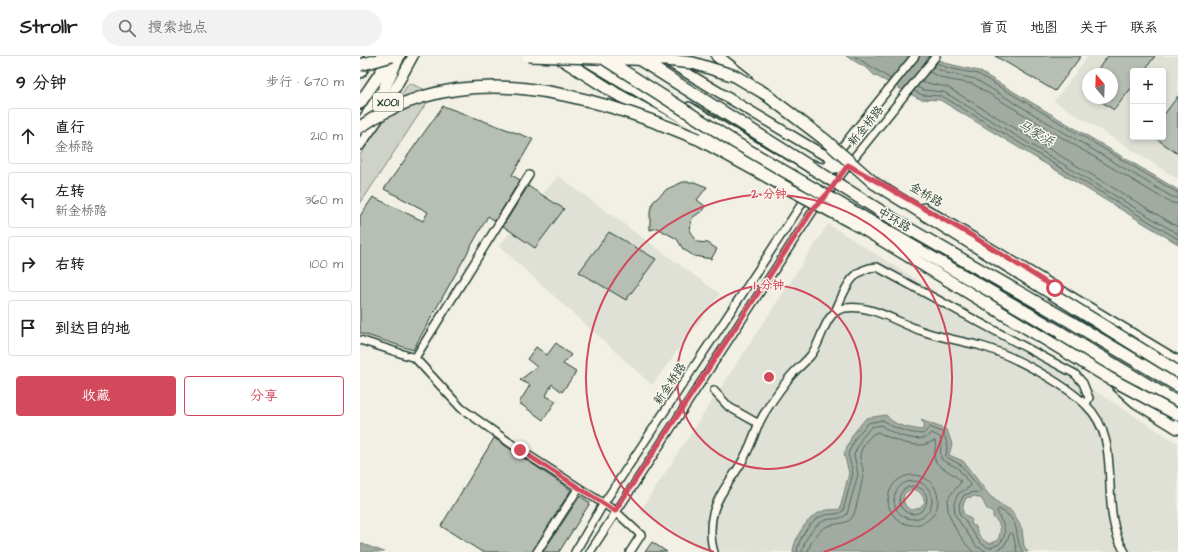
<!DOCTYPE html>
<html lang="zh">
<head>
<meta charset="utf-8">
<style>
  :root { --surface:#fff; --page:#f2f2f2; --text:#222; --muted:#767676; --line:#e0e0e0; --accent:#d1495b }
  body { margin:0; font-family:"Architects Daughter","LXGW WenKai TC",sans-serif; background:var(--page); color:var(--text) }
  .controls { position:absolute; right:12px; top:12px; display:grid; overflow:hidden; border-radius:4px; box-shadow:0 2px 6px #0003 }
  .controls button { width:36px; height:36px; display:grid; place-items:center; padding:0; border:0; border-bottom:1px solid var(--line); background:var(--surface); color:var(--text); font:20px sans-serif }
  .compass { position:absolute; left:722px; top:12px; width:36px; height:36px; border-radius:50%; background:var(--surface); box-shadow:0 2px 6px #0003; rotate:341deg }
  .stop { position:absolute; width:12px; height:12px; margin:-9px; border:3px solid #d1495b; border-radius:50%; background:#fff }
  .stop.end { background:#d1495b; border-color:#fff; box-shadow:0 1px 4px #0008 }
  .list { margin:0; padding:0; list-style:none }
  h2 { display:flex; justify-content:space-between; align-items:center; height:52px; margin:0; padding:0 16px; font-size:17px }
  h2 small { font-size:13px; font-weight:400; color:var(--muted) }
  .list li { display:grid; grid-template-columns:26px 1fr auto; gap:12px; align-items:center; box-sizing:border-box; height:56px; margin:0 8px 8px; padding:0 8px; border:1px solid var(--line); border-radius:4px }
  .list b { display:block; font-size:15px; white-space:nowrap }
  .list p { margin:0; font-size:13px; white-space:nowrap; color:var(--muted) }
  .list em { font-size:13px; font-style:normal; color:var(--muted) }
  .actions { display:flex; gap:8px; padding:12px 16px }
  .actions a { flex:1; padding:9px 0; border:1px solid var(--accent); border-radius:4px; text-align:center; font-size:14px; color:var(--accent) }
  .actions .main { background:var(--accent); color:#fff }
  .icon { flex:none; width:22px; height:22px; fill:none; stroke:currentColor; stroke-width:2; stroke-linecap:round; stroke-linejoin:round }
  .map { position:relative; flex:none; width:818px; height:496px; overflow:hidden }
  header { display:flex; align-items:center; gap:24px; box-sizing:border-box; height:56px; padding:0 20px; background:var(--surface); border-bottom:1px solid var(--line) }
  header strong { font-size:19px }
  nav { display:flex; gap:22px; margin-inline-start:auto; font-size:14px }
  .search { width:280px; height:36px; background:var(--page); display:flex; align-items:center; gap:10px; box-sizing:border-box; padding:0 14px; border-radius:22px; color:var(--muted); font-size:15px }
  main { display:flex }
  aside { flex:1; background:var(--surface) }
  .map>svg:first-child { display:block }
  .built { fill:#e0e1d6; fill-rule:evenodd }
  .green { fill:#cfd2c8; stroke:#77887e }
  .water { fill:#a2aba1; stroke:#6e7f75; fill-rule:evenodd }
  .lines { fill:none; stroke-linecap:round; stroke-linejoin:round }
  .shore { stroke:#536960; stroke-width:1 }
  .building { fill:#b7beb3; stroke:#1f3d34 }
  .minor-casing { stroke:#1f3d34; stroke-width:10 }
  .major-casing { stroke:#1f3d34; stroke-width:12 }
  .highway-casing { stroke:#1f3d34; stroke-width:14 }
  .minor { stroke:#fbf7ec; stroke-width:7 }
  .major { stroke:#fbf7ec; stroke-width:9 }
  .highway { stroke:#fbf7ec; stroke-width:11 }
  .highway-bridge-casing { stroke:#1f3d34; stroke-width:14; stroke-linecap:butt }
  .highway-bridge { stroke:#fbf7ec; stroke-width:11 }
  .route { stroke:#d1495b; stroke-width:5 }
  .ring { fill:none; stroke:#d1495b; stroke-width:2 }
  .labels { text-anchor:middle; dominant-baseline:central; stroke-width:3; stroke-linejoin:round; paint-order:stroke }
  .shield { fill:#fbf7ec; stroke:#61756b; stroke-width:1 }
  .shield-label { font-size:11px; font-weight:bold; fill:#1f3d34 }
  .street-label { font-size:12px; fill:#1f3d34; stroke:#fbf7ec }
  .water-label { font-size:13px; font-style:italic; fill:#465e55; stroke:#fbf7ec }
  .centre { fill:#d1495b; stroke:#fbf7ec; stroke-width:2 }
  .ring-label { font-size:12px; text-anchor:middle; font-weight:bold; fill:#d1495b; stroke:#fbf7ec; stroke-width:3; stroke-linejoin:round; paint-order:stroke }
</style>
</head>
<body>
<header>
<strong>Strollr</strong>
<div class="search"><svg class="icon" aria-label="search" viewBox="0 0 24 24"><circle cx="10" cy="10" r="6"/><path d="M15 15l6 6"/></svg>搜索地点</div>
<nav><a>首页</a><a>地图</a><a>关于</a><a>联系</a></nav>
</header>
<main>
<aside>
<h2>9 分钟<small>步行 · 670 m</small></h2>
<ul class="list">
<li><svg class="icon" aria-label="ahead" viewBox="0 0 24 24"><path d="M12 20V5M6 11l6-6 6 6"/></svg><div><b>直行</b><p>金桥路</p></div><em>210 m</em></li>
<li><svg class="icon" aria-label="left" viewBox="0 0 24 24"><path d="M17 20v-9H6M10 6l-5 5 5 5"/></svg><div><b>左转</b><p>新金桥路</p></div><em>360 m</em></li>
<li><svg class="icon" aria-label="right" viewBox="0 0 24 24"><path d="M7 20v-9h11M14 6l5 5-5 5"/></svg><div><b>右转</b></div><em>100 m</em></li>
<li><svg class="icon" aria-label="arrive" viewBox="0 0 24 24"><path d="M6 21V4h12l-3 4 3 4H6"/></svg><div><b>到达目的地</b></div></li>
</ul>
<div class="actions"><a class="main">收藏</a><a>分享</a></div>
</aside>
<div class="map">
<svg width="818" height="496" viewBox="0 0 818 496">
  <rect width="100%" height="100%" fill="#f2f0e5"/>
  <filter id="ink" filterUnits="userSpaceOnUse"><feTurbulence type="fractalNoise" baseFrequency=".025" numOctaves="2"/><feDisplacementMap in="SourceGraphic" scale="8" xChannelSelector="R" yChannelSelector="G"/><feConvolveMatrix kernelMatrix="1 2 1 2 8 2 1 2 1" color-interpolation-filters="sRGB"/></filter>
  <g filter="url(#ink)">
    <path class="built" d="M728,0H818V123L694,45ZM773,15H803V81H773ZM728,18H752V42H728Z
      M198,120L360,238L292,329L139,190Z
      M468,168L818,387V496H344L280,455Z"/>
    <path class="green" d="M49,27L73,37L0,148V99Z"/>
    <path class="water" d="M486,0H571L589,8L619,15L818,134V188L580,44L560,43L554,40L514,19L508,13Z
      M526,359C534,370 549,372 562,374L565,369L561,364L587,374L592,388L589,399L603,405L629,439L640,448L652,455L662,473L664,490L668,496H433C434,482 447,461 461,456C466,453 474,454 480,453L489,417L484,398L493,378L506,362ZM551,433C560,434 562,438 565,446L560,452L552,454L546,451L543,444L544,438ZM615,440L622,443L627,453L633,457V461C641,468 642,473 638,484L630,488C622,484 618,480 616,471L611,468L612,464L603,457V449L606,442Z
      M0,487L24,496H0Z"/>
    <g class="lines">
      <path class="shore" d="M494,0L531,23
        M576,7L588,12L618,18L818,137
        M573,11L587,17L615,23L812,141L818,142
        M569,16L585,23L613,28L809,146L818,148
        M561,26L587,31L818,171
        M557,31L563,34L584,36L818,178
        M554,35L562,39L582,40L818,183
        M528 444a25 25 0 1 1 50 0a25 25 0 1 1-50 0Z
        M534 444a19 19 0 1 1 38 0a19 19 0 1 1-38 0Z
        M539 444a14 14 0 1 1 28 0a14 14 0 1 1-28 0Z
        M437,496C438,483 449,466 462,460C468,457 477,460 483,455L493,417L488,398L496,381L508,367L523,364C534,373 548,377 563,378L570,371L584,377L587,388L586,401L601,409L621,434L619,437L614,436L604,439L599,448L600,459L606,465L608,471C617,478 615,487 630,492L639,488C652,474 639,466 637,454L639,453C664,466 652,480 663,496
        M442,496C443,485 455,467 466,464C474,462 481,464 487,458L498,418L494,399L501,383L511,371L521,369C530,377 551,385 564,382C567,382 570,379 572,377L580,381C583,389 578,396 582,404L598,412L611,430L598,438L594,447L595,459L616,490L627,496
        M448,496C449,487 459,473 468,470C479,466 491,470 495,455C498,444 501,431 503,420C504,413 501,408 500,402C499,393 510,377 518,376C530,383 549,390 563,389C568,388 571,385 575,385C577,391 573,397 575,404C579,413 593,415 601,426C597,432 591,436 588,444C584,459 603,486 613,496
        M633,496L644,490L651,476L653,478L657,496"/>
    </g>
    <path class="building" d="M635,0H721L695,35Z
      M748,0H795L784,15H773V30L754,54L736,42H752V18H734Z
      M818,40V98L794,81H803V60Z
      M83,50L173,83L152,119L160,124L135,165L128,160L53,294L0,277V160L13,141L63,165L68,156L24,133Z
      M323,126H334L347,131L337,144L345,150L342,155L332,162L330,174L337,186L348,187L357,193L351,203L334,200L323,193L317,183L297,172L290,174V155L293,146L307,133Z
      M168,130L204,153L175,192L143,170Z
      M249,176L296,203L266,244L219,216Z
      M196,287L211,299L203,308L216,316L202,336L192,328L186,340L196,345L183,364L159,347L170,329L160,324L177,311L167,303L176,291L187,299Z
      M134,382L211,434L172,496H122L81,470Z
      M220,440L230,447L199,496H183Z
      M292,486L307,496H285Z"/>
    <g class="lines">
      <g class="minor-casing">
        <path id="minor" d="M453,131L473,102L555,0
          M475,256C485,234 491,212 517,211L715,318L723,327L729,342L726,348
          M0,284L55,302L101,352L160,394L255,455L281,479L270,496
          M55,302L169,119
          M354,335L369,351L399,368
          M177,496L218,433
          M215,496L244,447L447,140
          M230,496L455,152L468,137L488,109L576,0
          M354,496C350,484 350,467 354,454C360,434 375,420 384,402C390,391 394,380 398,369C406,353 418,336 429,322C436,313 445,307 451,299C463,284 464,255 485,252C512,248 538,267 562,275C582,282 602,285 621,290C650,298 704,327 726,349C766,387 736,451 765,496"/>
      </g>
      <g class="major-casing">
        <path id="major" d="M220,1L448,138L465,137
          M307,5L457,95L492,111
          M329,51L447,122L465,134
          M0,89L19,62L53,0
          M451,108C463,115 476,113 488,109
          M564,152L818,305
          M616,233L772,329"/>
      </g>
      <g class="highway-casing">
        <path id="highway" d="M197,0L255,37L422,129
          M357,0L386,23
          M0,16L11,0
          M401,35L464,83
          M0,47L32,0
          M0,70L23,35L39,0
          M711,266L818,330
          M700,276L818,347
          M757,329L776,346L818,372"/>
      </g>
      <use href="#minor" class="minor"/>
      <use href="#major" class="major"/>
      <use href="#highway" class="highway"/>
      <g class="highway-bridge-casing">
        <path id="highway-bridge" d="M168,0L305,4L333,7L375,20L409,40
          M240,0L376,87L700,276
          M274,0L546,171L711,266
          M0,9L32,0
          M0,71C102,0 225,36 338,83
          M464,83L514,127L818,316
          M422,129L502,172L749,322L818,359"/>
      </g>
      <use href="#highway-bridge" class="highway-bridge"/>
    </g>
  </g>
  <g class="lines" filter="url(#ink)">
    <path class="route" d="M160,394L255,455L454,152L468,137L488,109L611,179L695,232"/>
  </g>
  <g class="ring">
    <circle cx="409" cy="321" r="92"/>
    <path d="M354 496A183 183 0 1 1 464 496"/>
  </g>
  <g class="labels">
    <rect class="shield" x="13" y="37" width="30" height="18" rx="3"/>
    <g class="shield-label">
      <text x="28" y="46">X001</text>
    </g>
    <g class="street-label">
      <text transform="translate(506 70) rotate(-51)">新金桥路</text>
      <text transform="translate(566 139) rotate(30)">金桥路</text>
      <text transform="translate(534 164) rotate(30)">中环路</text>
      <text transform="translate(310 328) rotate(-56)">新金桥路</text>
    </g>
    <g class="water-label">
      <text transform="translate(676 77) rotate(30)">马家浜</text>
    </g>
  </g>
  <circle cx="409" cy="321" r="6" class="centre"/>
  <g class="ring-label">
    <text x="409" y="142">2 分钟</text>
    <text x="409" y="233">1 分钟</text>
  </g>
</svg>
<div class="controls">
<button>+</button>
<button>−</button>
</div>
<svg class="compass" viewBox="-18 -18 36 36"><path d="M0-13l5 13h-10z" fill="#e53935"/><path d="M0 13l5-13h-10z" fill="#767676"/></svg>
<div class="stop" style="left:695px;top:232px"></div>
<div class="stop end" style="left:160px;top:394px"></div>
</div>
</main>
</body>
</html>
